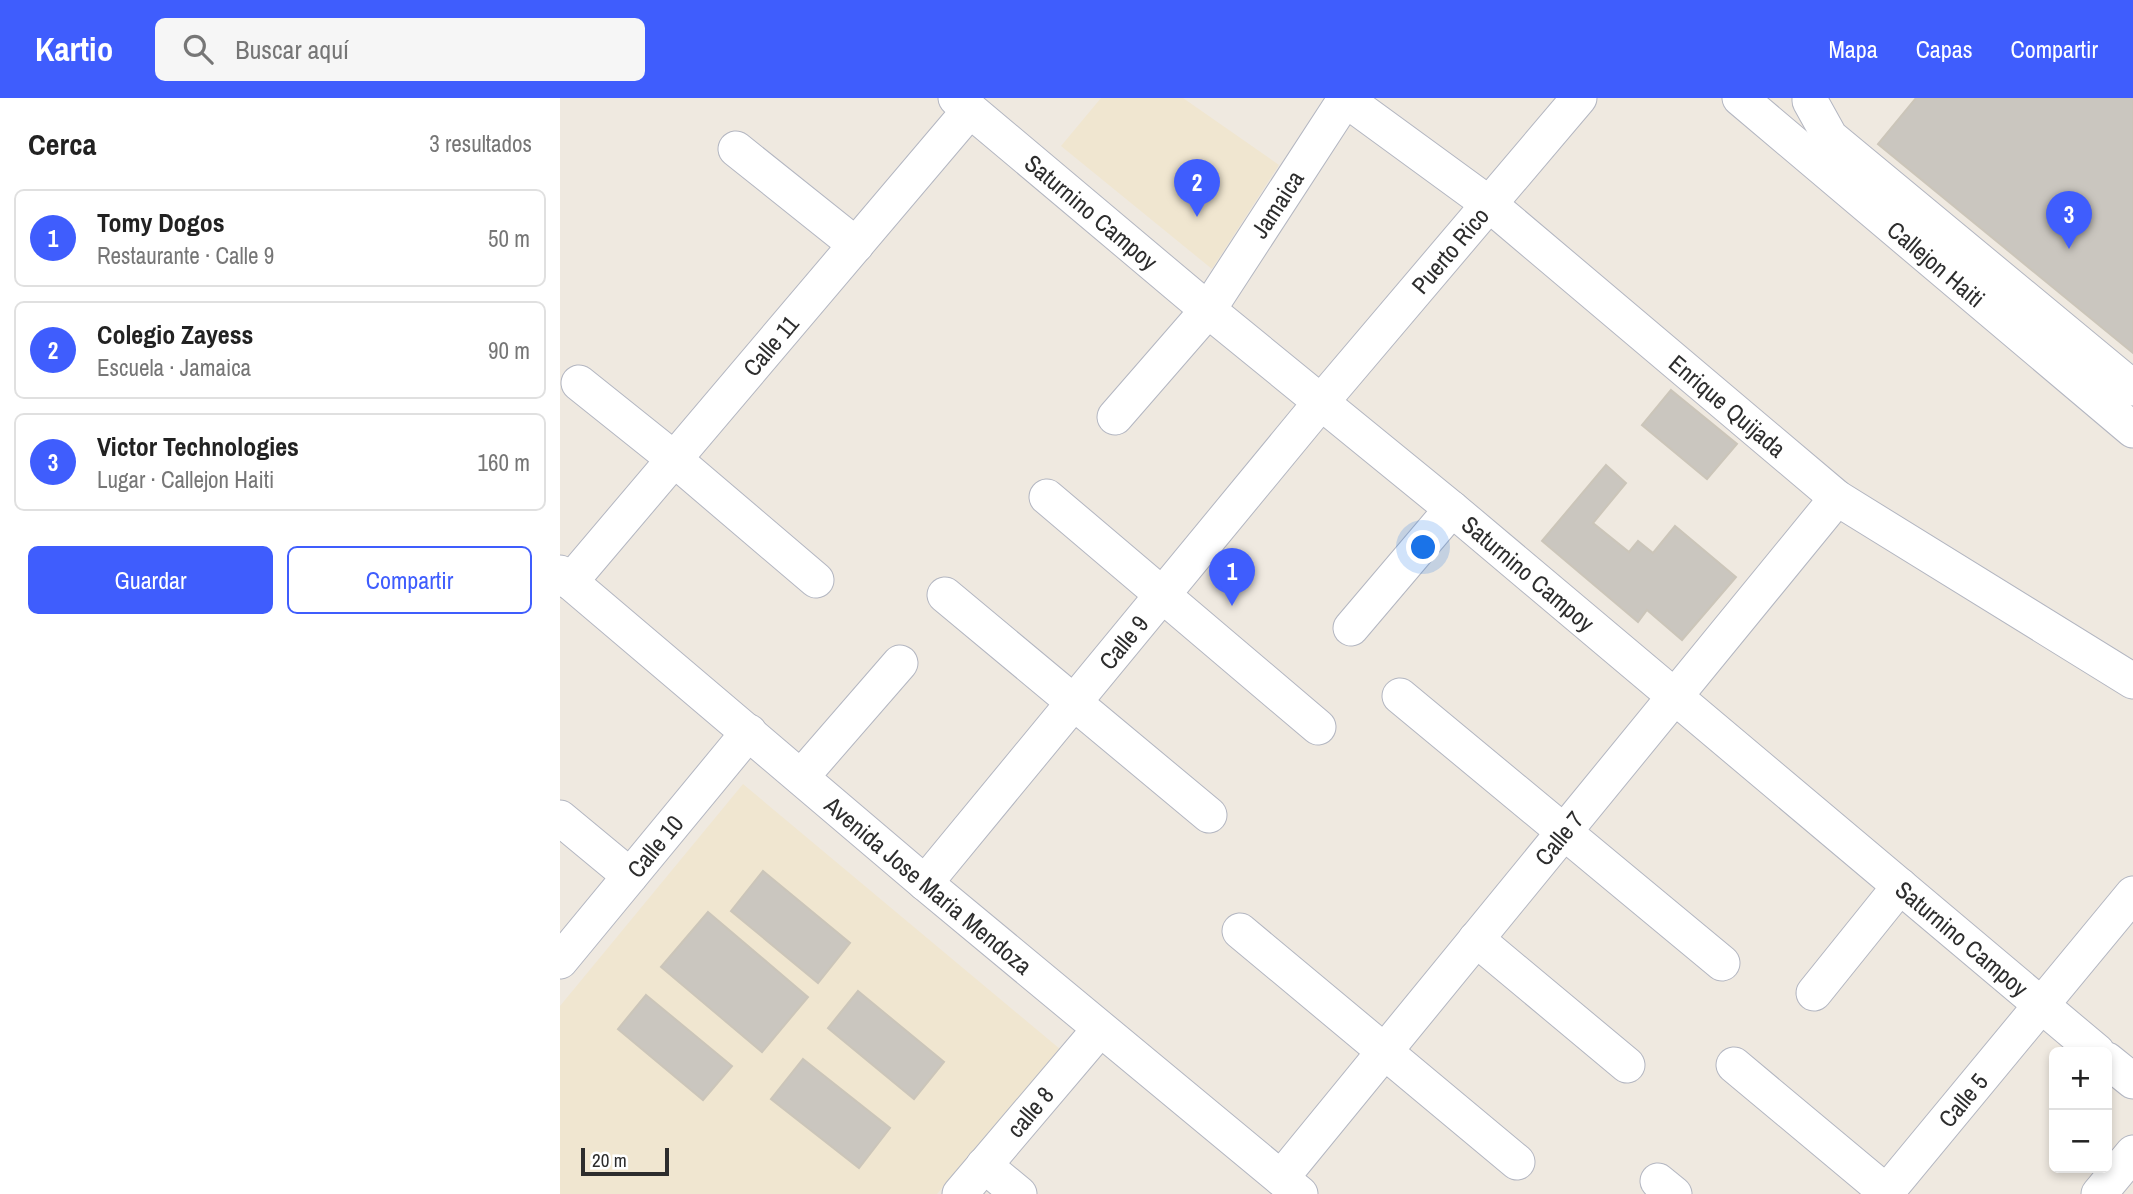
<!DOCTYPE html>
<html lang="es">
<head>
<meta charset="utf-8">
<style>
  :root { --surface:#fff; --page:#f6f6f6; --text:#222; --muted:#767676; --line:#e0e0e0; --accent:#3f5dfd }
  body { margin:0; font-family:"Archivo Narrow",sans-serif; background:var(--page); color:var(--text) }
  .controls { position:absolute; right:21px; bottom:21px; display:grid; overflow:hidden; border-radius:10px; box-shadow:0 4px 10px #0003 }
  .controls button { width:63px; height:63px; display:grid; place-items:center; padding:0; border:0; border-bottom:2px solid var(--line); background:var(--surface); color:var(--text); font:35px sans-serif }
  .scale { position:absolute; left:21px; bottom:18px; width:88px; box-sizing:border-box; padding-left:7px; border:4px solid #2d2d2d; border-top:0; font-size:19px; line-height:24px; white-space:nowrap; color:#2d2d2d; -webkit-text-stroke:5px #fff; paint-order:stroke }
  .you { position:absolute; left:864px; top:450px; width:24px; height:24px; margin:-18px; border:5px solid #fff; border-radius:50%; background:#1a73e8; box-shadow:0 0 0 10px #1a73e833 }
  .badge { display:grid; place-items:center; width:46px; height:46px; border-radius:50%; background:var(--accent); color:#fff; font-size:23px; font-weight:700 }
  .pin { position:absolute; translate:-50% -58px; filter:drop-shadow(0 2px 4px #0008) }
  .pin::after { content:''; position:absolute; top:37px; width:24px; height:21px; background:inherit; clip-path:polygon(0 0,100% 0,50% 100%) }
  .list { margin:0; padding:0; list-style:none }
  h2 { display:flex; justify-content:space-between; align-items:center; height:91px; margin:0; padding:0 28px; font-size:30px }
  h2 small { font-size:23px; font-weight:400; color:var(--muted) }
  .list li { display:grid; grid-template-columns:46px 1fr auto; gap:21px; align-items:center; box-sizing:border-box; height:98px; margin:0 14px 14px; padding:0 14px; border:2px solid var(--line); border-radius:10px }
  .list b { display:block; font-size:26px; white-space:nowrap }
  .list p { margin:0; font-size:23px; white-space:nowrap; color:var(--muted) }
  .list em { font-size:23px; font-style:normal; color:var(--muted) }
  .actions { display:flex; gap:14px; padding:21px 28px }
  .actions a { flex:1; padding:16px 0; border:2px solid var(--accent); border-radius:10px; text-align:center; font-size:24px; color:var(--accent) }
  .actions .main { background:var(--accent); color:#fff }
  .icon { flex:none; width:38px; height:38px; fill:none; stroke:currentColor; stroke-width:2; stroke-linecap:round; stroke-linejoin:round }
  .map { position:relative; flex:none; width:1573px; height:1096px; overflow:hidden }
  header { display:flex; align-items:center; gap:42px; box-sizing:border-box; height:98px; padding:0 35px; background:var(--accent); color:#fff }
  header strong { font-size:33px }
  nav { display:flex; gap:38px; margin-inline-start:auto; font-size:24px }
  .search { width:490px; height:63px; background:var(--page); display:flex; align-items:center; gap:18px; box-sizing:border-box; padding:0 24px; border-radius:10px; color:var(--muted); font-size:26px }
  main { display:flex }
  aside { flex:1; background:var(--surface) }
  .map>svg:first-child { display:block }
  .education { fill:#f0e6d0 }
  .building { fill:#cac6bf; stroke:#cbc5b9; stroke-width:2 }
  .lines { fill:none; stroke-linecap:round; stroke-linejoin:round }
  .minor-casing { stroke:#b3b6c1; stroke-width:37 }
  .minor { stroke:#fff; stroke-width:35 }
  .labels { text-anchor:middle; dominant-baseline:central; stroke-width:7; stroke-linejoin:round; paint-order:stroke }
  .street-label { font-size:24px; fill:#2d2d2d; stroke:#fff }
</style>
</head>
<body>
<header>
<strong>Kartio</strong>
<div class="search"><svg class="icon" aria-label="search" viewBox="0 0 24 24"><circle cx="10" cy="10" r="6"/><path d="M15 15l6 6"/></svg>Buscar aquí</div>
<nav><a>Mapa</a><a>Capas</a><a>Compartir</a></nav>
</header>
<main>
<aside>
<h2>Cerca<small>3 resultados</small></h2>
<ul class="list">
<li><span class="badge">1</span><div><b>Tomy Dogos</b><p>Restaurante · Calle 9</p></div><em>50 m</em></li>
<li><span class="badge">2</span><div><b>Colegio Zayess</b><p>Escuela · Jamaica</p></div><em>90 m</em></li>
<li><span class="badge">3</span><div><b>Victor Technologies</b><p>Lugar · Callejon Haiti</p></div><em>160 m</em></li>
</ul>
<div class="actions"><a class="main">Guardar</a><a>Compartir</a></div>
</aside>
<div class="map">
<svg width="1573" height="1096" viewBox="0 0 1573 1096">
  <rect width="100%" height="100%" fill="#efe9e0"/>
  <path class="education" d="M541,0H623L719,67L652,171L501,48Z
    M183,686L500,951L377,1096H0V908Z"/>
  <path class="building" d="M1356,0H1573V255L1318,46Z
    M1111,292L1177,346L1147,381L1082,327Z
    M1046,367L1066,385L1033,425L1069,454L1078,443L1093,455L1115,428L1176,479L1122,542L1087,512L1078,524L982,443Z
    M203,773L290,845L258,885L171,813Z
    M148,814L248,899L202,954L101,869Z
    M298,893L384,964L354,1001L268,930Z
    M86,897L172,968L143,1002L58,931Z
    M243,961L330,1030L299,1070L211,1001Z"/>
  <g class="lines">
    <g class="minor-casing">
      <g id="minor">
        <path id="s1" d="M396,0L648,212L892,411L1537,954"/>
        <path id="s2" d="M784,0L929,106L1277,400L1573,583"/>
        <path id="s3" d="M1180,0L1573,332"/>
        <path d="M1250,0V3L1270,39L1573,290"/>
        <path d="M176,51L296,147"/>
        <path d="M19,285L114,361L256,482"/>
        <path id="s4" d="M555,319L648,212L786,0"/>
        <path d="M487,399L758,629"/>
        <path id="s5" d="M0,475L365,785L740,1096"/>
        <path id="s6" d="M10,484L410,12"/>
        <path d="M385,497L649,717"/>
        <path d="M791,530L892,411"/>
        <path d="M840,598L1162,865"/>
        <path d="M241,679L340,565"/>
        <path d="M0,720L70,778"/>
        <path id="s7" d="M365,785L762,303L1019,0"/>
        <path d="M680,833L957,1064"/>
        <path d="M916,841L1067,967"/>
        <path id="s8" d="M0,863L189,634"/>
        <path d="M1254,895L1340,788"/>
        <path d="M1547,962L1573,983"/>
        <path d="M1174,967L1326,1094"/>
        <path d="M424,1067L459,1096"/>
        <path id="s9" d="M721,1080L1277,400"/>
        <path d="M1098,1083L1114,1096"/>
        <path id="s10" d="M400,1096L540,931"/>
        <path id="s11" d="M1325,1096L1573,796"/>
        <path d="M1539,1096L1573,1055"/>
      </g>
    </g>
    <use href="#minor" class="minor"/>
  </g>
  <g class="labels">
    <g class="street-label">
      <text stroke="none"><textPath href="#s4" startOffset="268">Jamaica</textPath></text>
      <text stroke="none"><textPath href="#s1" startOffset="177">Saturnino Campoy</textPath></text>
      <text stroke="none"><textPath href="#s7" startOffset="822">Puerto Rico</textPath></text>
      <text stroke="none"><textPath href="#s3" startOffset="257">Callejon Haiti</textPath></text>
      <text stroke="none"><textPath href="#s6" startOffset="310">Calle 11</textPath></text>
      <text stroke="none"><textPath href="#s2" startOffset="492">Enrique Quijada</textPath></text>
      <text stroke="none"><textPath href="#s1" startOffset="744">Saturnino Campoy</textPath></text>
      <text stroke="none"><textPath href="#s7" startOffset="312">Calle 9</textPath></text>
      <text stroke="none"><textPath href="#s9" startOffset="439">Calle 7</textPath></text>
      <text stroke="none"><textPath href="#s8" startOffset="149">Calle 10</textPath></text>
      <text stroke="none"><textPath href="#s5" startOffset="483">Avenida Jose Maria Mendoza</textPath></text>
      <text stroke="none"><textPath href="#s1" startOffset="1311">Saturnino Campoy</textPath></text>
      <text stroke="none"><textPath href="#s11" startOffset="122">Calle 5</textPath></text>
      <text stroke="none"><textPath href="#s10" startOffset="108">calle 8</textPath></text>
    </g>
  </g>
</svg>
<div class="controls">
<button>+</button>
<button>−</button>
</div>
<div class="scale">20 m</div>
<div class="you"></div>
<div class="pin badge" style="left:672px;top:508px">1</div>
<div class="pin badge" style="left:637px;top:119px">2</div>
<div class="pin badge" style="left:1509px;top:151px">3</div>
</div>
</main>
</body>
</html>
